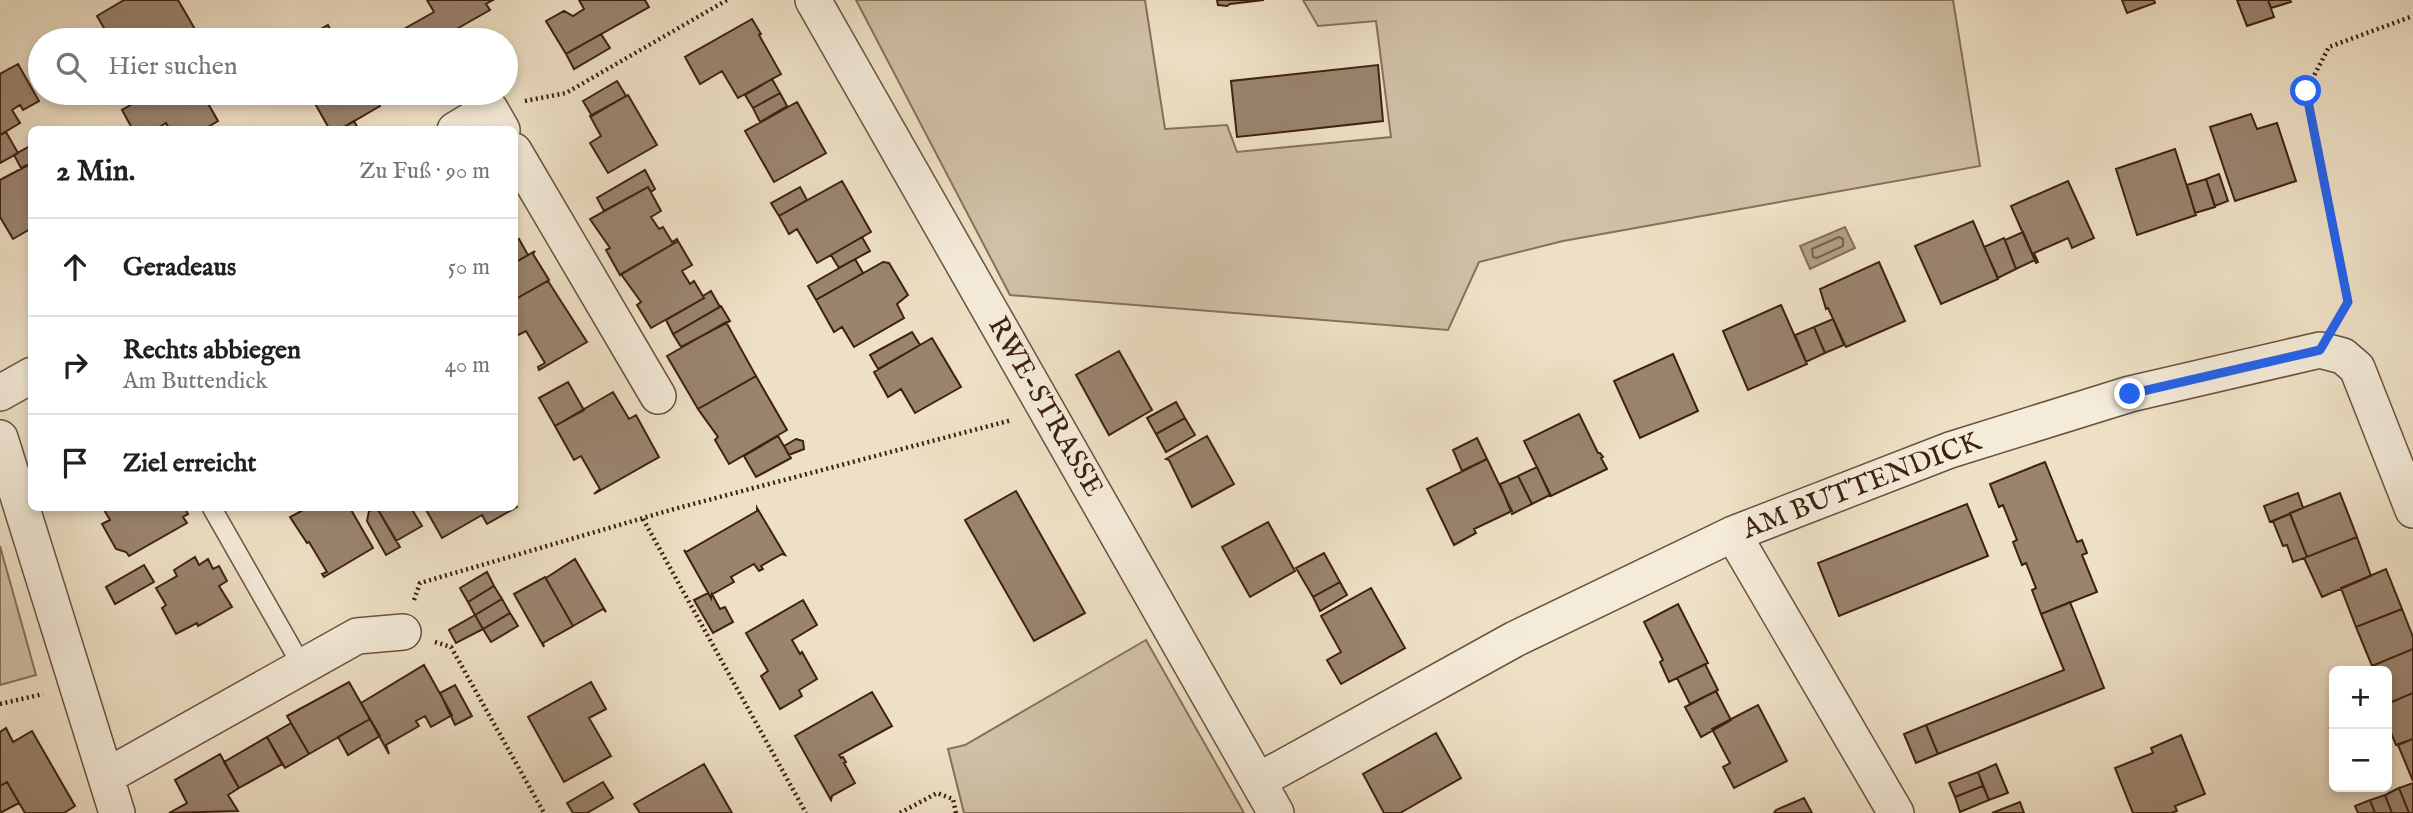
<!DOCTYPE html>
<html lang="de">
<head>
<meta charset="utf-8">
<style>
  :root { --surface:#fff; --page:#f6f6f6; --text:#202124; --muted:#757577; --line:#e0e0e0 }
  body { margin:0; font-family:"IM FELL English",serif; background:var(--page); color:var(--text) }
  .controls { position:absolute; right:21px; bottom:21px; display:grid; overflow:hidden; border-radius:10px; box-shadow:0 4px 10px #0003 }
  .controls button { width:63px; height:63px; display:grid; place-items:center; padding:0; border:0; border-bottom:2px solid var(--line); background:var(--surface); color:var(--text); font:35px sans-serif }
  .stop { position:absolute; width:21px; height:21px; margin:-16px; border:5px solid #2563eb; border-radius:50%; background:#fff }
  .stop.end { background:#2563eb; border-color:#fff; box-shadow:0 2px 7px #0008 }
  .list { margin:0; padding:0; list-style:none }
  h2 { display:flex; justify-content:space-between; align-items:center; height:91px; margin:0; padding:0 28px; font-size:30px }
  h2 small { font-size:23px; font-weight:400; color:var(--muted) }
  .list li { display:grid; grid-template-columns:46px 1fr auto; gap:21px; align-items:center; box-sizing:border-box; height:98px; padding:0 28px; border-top:2px solid var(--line) }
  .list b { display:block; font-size:26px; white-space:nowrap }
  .list p { margin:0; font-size:23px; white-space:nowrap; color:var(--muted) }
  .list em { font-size:23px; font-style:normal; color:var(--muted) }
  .icon { flex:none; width:38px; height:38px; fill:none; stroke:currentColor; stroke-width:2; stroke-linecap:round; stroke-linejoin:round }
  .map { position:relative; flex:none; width:2413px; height:813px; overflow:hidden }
  .search { position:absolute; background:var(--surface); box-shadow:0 4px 10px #0003; left:28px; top:28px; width:490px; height:77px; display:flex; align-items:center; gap:18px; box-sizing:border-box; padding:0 24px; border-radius:38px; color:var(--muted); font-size:26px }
  .panel { position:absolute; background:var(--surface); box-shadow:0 4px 10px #0003; left:28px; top:126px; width:490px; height:385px; border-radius:10px }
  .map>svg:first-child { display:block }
  .green { fill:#d0c0a6; stroke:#87705c; stroke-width:2 }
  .water { fill:#b29f88; stroke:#846d58; stroke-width:2 }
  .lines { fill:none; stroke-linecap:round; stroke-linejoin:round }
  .shore { stroke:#78604c; stroke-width:2 }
  .building { fill:#9a846f; stroke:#3e2111; stroke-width:2 }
  .lane-casing { stroke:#6a513e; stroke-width:21 }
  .street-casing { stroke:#6a513e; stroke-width:38 }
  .path { stroke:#3e2111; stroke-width:4.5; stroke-dasharray:2 3.5; stroke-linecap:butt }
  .lane { stroke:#f4ebd9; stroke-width:18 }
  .street { stroke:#f4ebd9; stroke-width:35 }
  .route { stroke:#2563eb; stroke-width:9 }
  .labels { text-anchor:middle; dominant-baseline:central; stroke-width:6; stroke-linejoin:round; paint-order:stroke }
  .street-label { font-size:28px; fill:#3e2111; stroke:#f4ebd9 }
</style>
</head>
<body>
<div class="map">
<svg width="2413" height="813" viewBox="0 0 2413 813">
  <rect width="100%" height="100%" fill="#eee0c5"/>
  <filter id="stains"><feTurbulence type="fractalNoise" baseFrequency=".00286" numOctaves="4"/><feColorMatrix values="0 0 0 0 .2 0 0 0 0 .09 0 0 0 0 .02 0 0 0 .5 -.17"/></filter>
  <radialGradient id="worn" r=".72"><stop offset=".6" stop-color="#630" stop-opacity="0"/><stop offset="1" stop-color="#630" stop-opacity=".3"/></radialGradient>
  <path class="green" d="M856,0H1145L1165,129L1227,125L1237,152L1391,137L1376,21L1318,26L1303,0H1953L1980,166L1563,241L1479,262L1448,330L1010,295Z
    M0,546L36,675L0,685Z
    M1146,640L1244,813H964L948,749L965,745Z"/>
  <path class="water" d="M1845,227L1855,248L1810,269L1800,246Z"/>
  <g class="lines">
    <path class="shore" d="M1839,237L1843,239V246L1817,258L1813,257L1812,249Z"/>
  </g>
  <path class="building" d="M124,0H178L196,31L181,40H142L136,31L121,40H111L97,16Z
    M427,0H493L486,4L490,10L453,31L455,34L444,40H408L402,30L434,12Z
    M579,0H645L649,7L566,54L546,21L564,11L573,16L584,9Z
    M1217,0H1264L1230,4L1227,6L1218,5Z
    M2122,0H2154L2155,3L2127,13Z
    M2237,0H2268L2274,17L2247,26Z
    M2268,0H2290L2291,2L2271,8Z
    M752,19L761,34L759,35L781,74L738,98L722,71L700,84L685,57Z
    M328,25L332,33L334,31L338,37L336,40H302Z
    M601,34L610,48L574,69L566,54Z
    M18,64L39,101L23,110L20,105L12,110L20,123L0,135V74Z
    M1378,65L1383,121L1237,137L1231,81Z
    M772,79L780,93L753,108L745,95Z
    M617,81L626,96L592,116L583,101Z
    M152,93H202L218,121L203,130H170L166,123L155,130H133L122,110Z
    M309,93H372L380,106L339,130H330Z
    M780,93L787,106L760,122L753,108Z
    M628,95L657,145L608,173L590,143L601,136L590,116Z
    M797,102L826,153L774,182L745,131Z
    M2251,114L2257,129L2277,123L2296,181L2235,201L2210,127Z
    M354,121L359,130H339Z
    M6,132L18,153L0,163V135Z
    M32,145V163L21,168L14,155Z
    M2175,149L2196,215L2137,235L2116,169Z
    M32,163V228L13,239L0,217V180Z
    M645,170L655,189L651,192L648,187L604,211L597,198Z
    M2219,174L2228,201L2215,206L2206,179Z
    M2206,179L2215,207L2195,213L2187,185Z
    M842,181L871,232L817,263L797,229L789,234L779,216Z
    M2068,181L2094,238L2072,248L2068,238L2034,253L2038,262L2036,263L2011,206Z
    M648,187L661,211L651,217L659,229L663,227L672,242L677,239L678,241L620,275L606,250L610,248L590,219Z
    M800,187L807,200L779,216L771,203Z
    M1973,221L1998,279L1941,304L1915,246Z
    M2023,232L2035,260L2016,269L2005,240Z
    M862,237L870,251L839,268L831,255Z
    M2004,238L2016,269L1998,278L1984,247Z
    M519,239L528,255L514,263V242Z
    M678,241L692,265L682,271L690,284L694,281L704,298L651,328L637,305L641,302L621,274Z
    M535,251L533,254L549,280L514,300V263Z
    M855,259L863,273L816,300L808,286Z
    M883,262L889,263L908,295L897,304L904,318L854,347L842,327L834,332L816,300Z
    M1879,262L1905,321L1846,347L1828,308L1826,309L1820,289Z
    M548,281L587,342L539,370L538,367L545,363L526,331L514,337V300Z
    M711,291L720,307L673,334L666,320L704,298L703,296Z
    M1781,305L1807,364L1748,390L1723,331Z
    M721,306L730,321L681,347L673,334Z
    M1833,319L1844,345L1825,353L1814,327Z
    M726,322L756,376L698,409L667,356Z
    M1814,327L1825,353L1806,362L1795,335Z
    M912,332L920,345L878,369L870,355Z
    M932,338L961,387L915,413L901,389L888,397L874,372Z
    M1119,351L1152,410L1109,435L1076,375Z
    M1673,354L1698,411L1640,438L1614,381Z
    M756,376L787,430L729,464L715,440L718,437L698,409Z
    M568,382L584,410L555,426L539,398Z
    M613,392L629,419L636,415L659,457L594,494L600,489L581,456L574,460L555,426Z
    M1176,402L1185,418L1156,434L1147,418Z
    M1579,414L1598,453H1600L1603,457L1601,458L1607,469L1551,496L1524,441Z
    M1185,418L1195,435L1166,452L1156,434Z
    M778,436L791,458L756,477L744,456Z
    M1207,436L1234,484L1192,507L1169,460L1166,459Z
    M1477,438L1487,459L1462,471L1453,450Z
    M796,439L803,441L804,449L789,455L784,446Z
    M1487,459L1512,511L1474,529L1476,533L1454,545L1427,489Z
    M2045,462L2077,542L2082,540L2087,553L2082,555L2097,592L2041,614L2032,590L2036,588L2026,563L2022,565L2013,542L2017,540L2003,505L1999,507L1990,484Z
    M1537,467L1550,495L1532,504L1518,476Z
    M1518,476L1532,504L1512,514L1500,484Z
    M1016,491L1085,613L1034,641L965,520Z
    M2298,493L2303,508L2270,522L2264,506Z
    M2340,493L2357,537L2307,557L2290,513Z
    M514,503L517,507L487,524L482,515L442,538L425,508H514Z
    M1967,504L1988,556L1839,616L1818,563Z
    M103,508H185L188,514L183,517L187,523L129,556L126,552L116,549L102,524L110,520Z
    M307,508H350L373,548L324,577L322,574L327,572L309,542L307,543L290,517Z
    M377,508H411L422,526L396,541Z
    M377,508L400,547L386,555L367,521L369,511Z
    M757,508L785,555L782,554L761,566L763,569L759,571L754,564L731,577L734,582L711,595V598L684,550L686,552L757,511Z
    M2290,514L2307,557L2293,562L2287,545L2283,546L2273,521Z
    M1268,522L1295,571L1250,597L1222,547Z
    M2357,537L2371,576L2322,597L2304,558Z
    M1324,553L1340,582L1313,597L1296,568Z
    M195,557L199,565L208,559L213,569L219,566L227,581L219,586L232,607L198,626L197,623L176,634L162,608L166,605L156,588L177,576L174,570Z
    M575,559L606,612L603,609L573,626L545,577L546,578Z
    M144,565L154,582L115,604L106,587Z
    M2386,569L2402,609L2356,627L2341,588Z
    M487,572L494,586L468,602L460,588Z
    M545,577L573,626L543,643L544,647L514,594Z
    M1340,582L1347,595L1320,611L1313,597Z
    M494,586L502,599L475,615L468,602Z
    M1371,588L1405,648L1341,684L1327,660L1341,652L1321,616Z
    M708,593L711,598L712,594L720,609L725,607L733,622L713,633L694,600Z
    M502,599L510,613L483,629L475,615Z
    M803,600L817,625L792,640L800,654L802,652L817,679L799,690L802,696L780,709L761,676L768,671L746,633Z
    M2070,602L2104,688L1938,754L1926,725L2064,670L2041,614Z
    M1678,604L1708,663L1669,682L1660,662L1663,660L1644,622Z
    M2402,609L2413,637V649L2372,666L2356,627Z
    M510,613L518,626L491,642L483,629Z
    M475,615L483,629L456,643L449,630Z
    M2413,649V693L2387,704V671H2374L2372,666Z
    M1705,664L1718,690L1690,704L1677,678Z
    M424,665L452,715L431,727L425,716L416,721L419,726L386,745L389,754L361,703Z
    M349,682L370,719L309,754L287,716Z
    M591,682L606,709L589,718L611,756L564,782L528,717Z
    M455,685L472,716L455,725L440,693Z
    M1716,691L1731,720L1701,737L1685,707Z
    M872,692L892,726L839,755L841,758L843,757L846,762L844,763L855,783L832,796L831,800L795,736Z
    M2413,693V739L2396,745L2390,730L2387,732V704Z
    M1758,705L1787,761L1734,788L1723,767L1730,763L1712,729Z
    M370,719L380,736L348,755L338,737Z
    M291,723L309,754L285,768L267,737Z
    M1926,725L1938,754L1916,763L1904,734Z
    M6,728L13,742L32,731L75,806L64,813H25L7,782L0,786V732Z
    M1436,733L1461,778L1400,813H1384L1363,774Z
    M2181,735L2205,794L2175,806L2177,811L2171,813H2133L2115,768L2153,753L2151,748Z
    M267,737L282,764L239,788L224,762Z
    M2413,739V781L2398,745Z
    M220,754L239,788L228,795L238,811L169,813L187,803L175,780Z
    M704,764L732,813H640L634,804Z
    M1996,764L2008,793L1989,800L1978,772Z
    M1978,772L1983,786L1955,797L1949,783Z
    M7,782L19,803L0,813V786Z
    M603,782L613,798L587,813H573L567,803Z
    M2413,783V813H2409L2399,788Z
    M1983,786L1989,800L1960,812L1955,797Z
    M2399,788L2409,813H2392L2385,795Z
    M2385,795L2392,813H2375L2370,800Z
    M1804,798L1812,813H1774L1776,810Z
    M2370,800L2375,813H2358L2355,806Z
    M2020,802L2024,813H1992Z"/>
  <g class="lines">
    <g class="lane-casing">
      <path id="lane" d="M212,508L302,666"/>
    </g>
    <g class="street-casing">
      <path id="street" d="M813,0L1276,813
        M455,130L490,109L502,130
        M514,151L658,396
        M0,393L32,375
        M0,438L117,813
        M1733,534L1896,813
        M107,776L357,636L403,632
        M1258,781L1515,639L1733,534L1950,450L2130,394L2320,350L2343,356L2357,368L2413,510"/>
    </g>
    <path class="path" d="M525,101L566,93L727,0
      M2338,319L2348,302L2306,91L2329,47L2413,16
      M643,519L806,813
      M414,600L420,583L674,509L1012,420
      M435,642L451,647L544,813
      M0,704L43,694
      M900,813L937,793L953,799L956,813"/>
    <use href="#lane" class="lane"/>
    <use href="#street" class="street"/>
  </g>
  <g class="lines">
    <path class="route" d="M2130,394L2320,350L2348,302L2306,91"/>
  </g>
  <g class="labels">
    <g class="street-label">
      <text transform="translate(1045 407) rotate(60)">RWE-STRASSE</text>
      <text transform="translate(1862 486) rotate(-21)">AM BUTTENDICK</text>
    </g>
  </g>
  <rect width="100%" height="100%" filter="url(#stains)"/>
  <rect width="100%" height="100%" fill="url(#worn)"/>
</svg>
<div class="controls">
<button>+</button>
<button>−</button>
</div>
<div class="stop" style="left:2306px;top:91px"></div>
<div class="stop end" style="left:2130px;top:394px"></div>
<div class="search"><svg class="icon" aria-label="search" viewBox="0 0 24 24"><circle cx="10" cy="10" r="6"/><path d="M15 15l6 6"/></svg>Hier suchen</div>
<section class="panel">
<h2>2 Min.<small>Zu Fuß · 90 m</small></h2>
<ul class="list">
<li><svg class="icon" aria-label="ahead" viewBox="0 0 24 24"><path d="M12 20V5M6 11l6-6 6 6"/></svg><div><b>Geradeaus</b></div><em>50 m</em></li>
<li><svg class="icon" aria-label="right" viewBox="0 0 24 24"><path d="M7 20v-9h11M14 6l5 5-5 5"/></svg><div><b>Rechts abbiegen</b><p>Am Buttendick</p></div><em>40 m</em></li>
<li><svg class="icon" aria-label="arrive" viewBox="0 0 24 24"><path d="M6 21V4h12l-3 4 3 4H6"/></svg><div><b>Ziel erreicht</b></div></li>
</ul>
</section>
</div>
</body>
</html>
